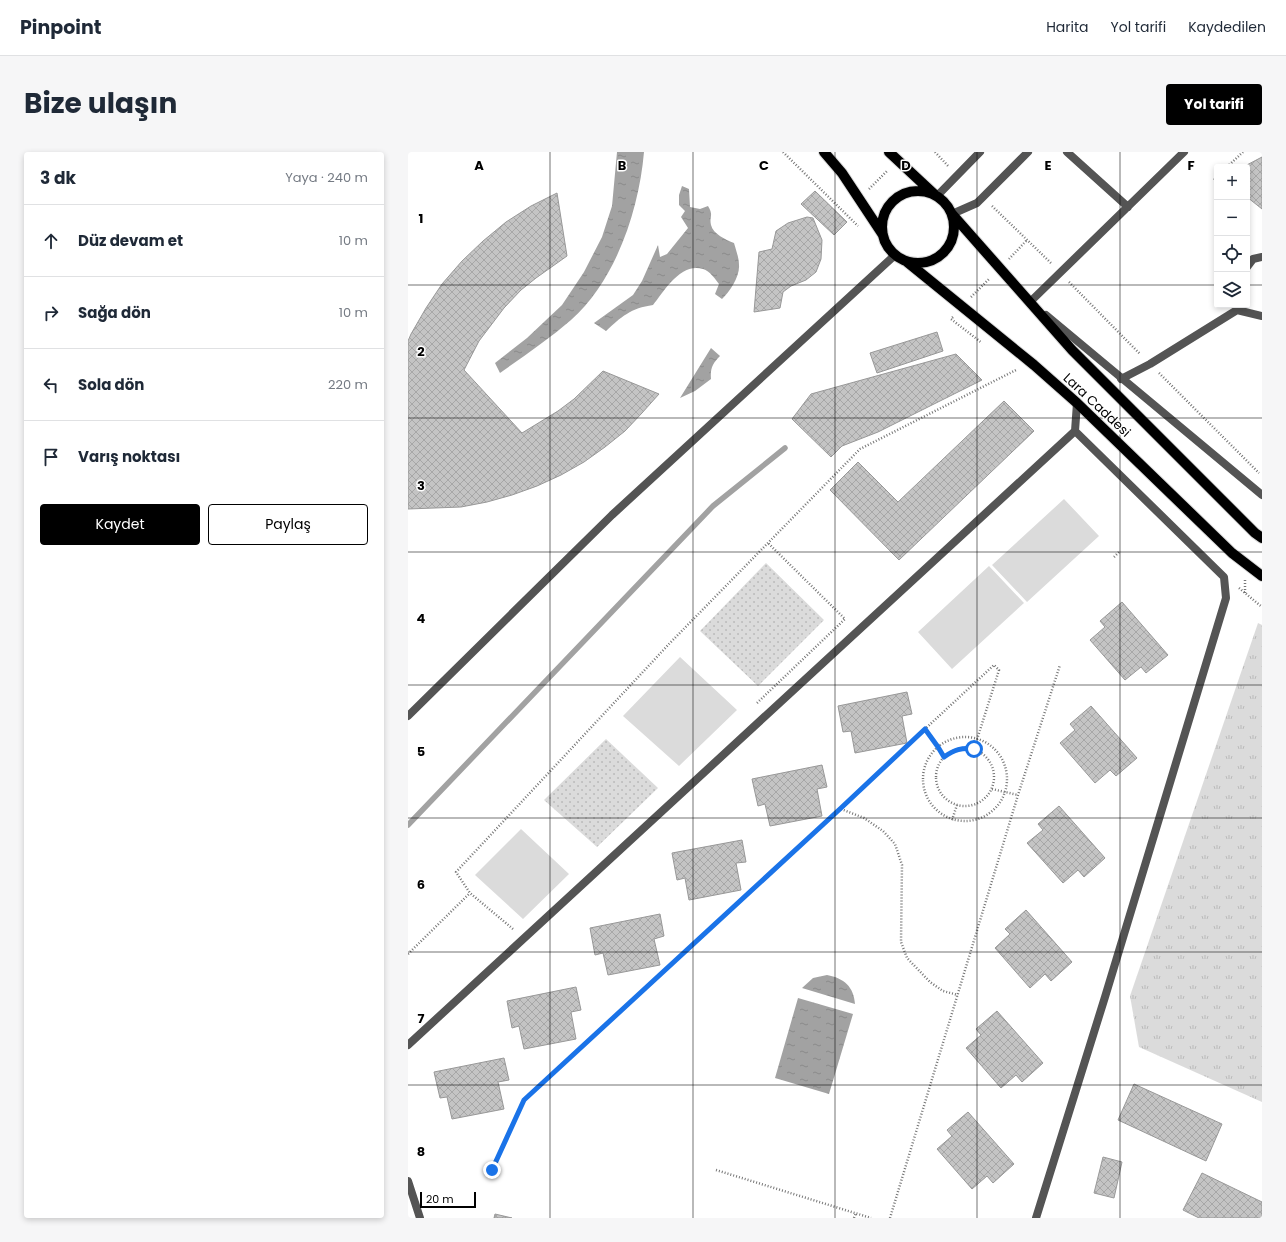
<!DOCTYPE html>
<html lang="tr">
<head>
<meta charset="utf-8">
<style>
  :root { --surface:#fff; --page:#f6f6f7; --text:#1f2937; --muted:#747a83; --line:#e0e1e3; --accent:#000 }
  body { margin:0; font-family:Poppins,sans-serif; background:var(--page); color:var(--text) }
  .controls { position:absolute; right:12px; top:12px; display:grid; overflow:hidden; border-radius:4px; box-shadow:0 2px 6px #0003 }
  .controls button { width:36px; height:36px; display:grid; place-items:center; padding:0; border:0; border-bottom:1px solid var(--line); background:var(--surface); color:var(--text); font:20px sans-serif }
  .scale { position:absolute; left:12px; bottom:10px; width:56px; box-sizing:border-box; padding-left:4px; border:2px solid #000; border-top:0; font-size:11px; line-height:14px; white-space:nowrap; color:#000; -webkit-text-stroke:3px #fff; paint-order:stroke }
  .stop { position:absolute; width:12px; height:12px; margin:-9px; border:3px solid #1a73e8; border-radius:50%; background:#fff }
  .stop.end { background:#1a73e8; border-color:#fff; box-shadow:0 1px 4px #0008 }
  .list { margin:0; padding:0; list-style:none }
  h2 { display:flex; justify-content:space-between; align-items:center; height:52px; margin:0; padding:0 16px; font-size:17px }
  h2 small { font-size:13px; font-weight:400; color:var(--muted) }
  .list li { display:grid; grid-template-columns:26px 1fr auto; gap:12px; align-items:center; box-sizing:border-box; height:72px; padding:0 16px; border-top:1px solid var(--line) }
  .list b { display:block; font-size:15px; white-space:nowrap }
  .list em { font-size:13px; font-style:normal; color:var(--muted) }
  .actions { display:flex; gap:8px; padding:12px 16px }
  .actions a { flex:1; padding:9px 0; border:1px solid var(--accent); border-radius:4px; text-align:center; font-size:14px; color:var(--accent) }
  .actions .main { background:var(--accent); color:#fff }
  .icon { flex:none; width:22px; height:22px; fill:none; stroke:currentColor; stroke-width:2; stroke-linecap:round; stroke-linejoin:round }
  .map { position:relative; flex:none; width:854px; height:1066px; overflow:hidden; border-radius:4px }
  header { display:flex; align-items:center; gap:24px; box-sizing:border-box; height:56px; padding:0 20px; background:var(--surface); border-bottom:1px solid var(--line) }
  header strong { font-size:19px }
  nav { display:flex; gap:22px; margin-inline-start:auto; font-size:14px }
  .intro { display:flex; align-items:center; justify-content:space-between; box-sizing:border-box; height:96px; padding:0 24px }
  h1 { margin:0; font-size:28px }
  .button { padding:10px 18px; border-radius:4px; background:var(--accent); color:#fff; font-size:14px; font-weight:700 }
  main { display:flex; gap:24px; padding:0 24px }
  aside { flex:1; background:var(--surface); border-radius:4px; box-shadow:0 2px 6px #0003 }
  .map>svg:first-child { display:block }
  .grass { fill:url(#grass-tufts) }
  .park { fill:url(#park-dots) }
  .pitch { fill:#dbdbdb }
  .water { fill:url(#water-ripples) }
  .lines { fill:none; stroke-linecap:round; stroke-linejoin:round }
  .stream { stroke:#a2a2a2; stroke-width:5.5 }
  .building { fill:url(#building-cross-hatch); stroke:#989898 }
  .primary-casing { stroke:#dbdbdb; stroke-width:12 }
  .path { stroke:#767676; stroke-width:2.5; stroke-dasharray:1 2; stroke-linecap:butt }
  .service { stroke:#545454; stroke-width:8 }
  .minor { stroke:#545454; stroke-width:8 }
  .primary { stroke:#000; stroke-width:10 }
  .route { stroke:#1a73e8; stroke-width:5 }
  .grid { fill:none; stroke:#000; stroke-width:1; stroke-opacity:0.55 }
  .labels { text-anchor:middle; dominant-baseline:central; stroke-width:3; stroke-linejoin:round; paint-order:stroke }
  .street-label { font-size:13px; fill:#000; stroke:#fff }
  .grid-label { font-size:13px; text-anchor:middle; font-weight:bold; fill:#000; stroke:#fff; stroke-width:3; stroke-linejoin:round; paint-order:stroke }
</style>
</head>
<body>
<header>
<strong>Pinpoint</strong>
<nav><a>Harita</a><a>Yol tarifi</a><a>Kaydedilen</a></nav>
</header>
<div class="intro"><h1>Bize ulaşın</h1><a class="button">Yol tarifi</a></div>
<main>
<aside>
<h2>3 dk<small>Yaya · 240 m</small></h2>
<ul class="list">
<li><svg class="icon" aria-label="ahead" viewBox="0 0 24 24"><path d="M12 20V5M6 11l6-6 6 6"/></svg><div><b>Düz devam et</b></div><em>10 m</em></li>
<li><svg class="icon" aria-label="right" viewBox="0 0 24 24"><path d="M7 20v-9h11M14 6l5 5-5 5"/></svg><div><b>Sağa dön</b></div><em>10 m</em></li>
<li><svg class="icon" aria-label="left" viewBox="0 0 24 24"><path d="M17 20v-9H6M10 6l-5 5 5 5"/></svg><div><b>Sola dön</b></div><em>220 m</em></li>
<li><svg class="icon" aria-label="arrive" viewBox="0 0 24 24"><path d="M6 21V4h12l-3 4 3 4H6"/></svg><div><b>Varış noktası</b></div></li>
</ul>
<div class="actions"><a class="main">Kaydet</a><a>Paylaş</a></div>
</aside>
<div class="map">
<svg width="854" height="1066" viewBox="0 0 854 1066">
  <defs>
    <pattern id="grass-tufts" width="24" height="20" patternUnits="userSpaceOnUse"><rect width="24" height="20" fill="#dbdbdb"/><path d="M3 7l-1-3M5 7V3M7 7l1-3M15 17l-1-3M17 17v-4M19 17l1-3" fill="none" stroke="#bababa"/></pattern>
    <pattern id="park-dots" width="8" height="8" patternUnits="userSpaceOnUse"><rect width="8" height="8" fill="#dbdbdb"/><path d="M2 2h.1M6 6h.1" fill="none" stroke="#bababa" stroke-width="1.8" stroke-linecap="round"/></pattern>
    <pattern id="water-ripples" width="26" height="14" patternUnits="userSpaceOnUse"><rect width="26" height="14" fill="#a2a2a2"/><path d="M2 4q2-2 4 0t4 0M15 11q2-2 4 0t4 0" fill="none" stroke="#8a8a8a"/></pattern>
    <pattern id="building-cross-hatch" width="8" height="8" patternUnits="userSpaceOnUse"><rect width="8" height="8" fill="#c4c4c4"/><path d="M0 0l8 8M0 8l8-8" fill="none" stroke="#a7a7a7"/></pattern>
  </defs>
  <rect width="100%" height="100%" fill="#fff"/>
  <path class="grass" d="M850,471L854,473V950L731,895L722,844Z"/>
  <path class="park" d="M358,411L416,468L350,534L292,479Z
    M198,587L250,636L189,695L136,648Z"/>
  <path class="pitch" d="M656,347L691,384L619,450L584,413Z
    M581,414L616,451L544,517L510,480Z
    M272,505L329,558L271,614L215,564Z
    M113,677L161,722L115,767L67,723Z"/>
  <path class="water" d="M209,0H236C231,58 208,128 163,168C141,187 116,204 92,221L87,211L119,186L154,153L176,120L194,85L204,54Z
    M274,34L281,37L282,55L292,57L300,54C306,64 301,64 303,73C305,82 318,88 326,91C328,98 331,106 331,113C332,124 322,140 314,147L307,142L311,132C307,127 302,119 295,117C273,110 256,139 245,153C223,156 213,165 198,179L186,171L225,143L234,129L250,93L252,105L259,102L280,76L273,65L277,59L271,53V43Z
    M303,196L312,204C305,211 302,216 303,227L287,239L272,246Z
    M419,823C436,826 446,835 447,852L394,836L405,826Z
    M390,846L445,862L421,942L367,926Z"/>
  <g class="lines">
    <path class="stream" d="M0,673L305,354L377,296"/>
  </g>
  <path class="building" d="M854,5V57L839,45V15H835Z
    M407,39L439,70L426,83L393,52Z
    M149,41L159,104L128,126L113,138L96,156L71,189L56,218L114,281L150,259L166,247L195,219L251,242L234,261L217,279L197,295L176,310L153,323L129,334L104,343L79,350L53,355L0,357V189L3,182L18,156L34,132L54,109L75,89L98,70L123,54Z
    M399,65L405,66L414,88L413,107L408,120L398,128L383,134L375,140L372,156L346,160L351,100L364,97L368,79L380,71Z
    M529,180L535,199L469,221L462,201Z
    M548,202L574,228L470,280L434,294L423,305L384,267L403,242Z
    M596,249L626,279L491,408L422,338L450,310L490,350Z
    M714,450L760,503L738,521L733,515L717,528L682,488L697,475L692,469Z
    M499,540L504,562L494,564L499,591L447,601L443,579L435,580L430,554Z
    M683,554L729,606L708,624L702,618L687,631L652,591L667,578L662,572Z
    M414,613L419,635L409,637L414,664L362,674L357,652L350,654L344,627Z
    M651,654L697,706L676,725L670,718L655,731L619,691L635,678L630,672Z
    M334,688L338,710L328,711L333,738L281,748L277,726L269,728L264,701Z
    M618,758L664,810L643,829L637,822L622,836L587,796L602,782L597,777Z
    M252,762L256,784L246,787L252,813L200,823L195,801L187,803L182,776Z
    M168,835L173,858L163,860L168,887L116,897L111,874L104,876L99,849Z
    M589,859L635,911L614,930L608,923L593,936L558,896L573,883L568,877Z
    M96,906L101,928L90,930L96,957L44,967L39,945L32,946L26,920Z
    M726,932L814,972L798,1009L710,968Z
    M560,960L606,1012L585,1031L579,1024L564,1037L529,997L544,984L539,978Z
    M695,1005L714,1010L706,1046L686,1041Z
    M794,1021L854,1050V1066H791L775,1058Z
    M87,1062L104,1066H86Z"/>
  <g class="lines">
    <g class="primary-casing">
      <path id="primary" d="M416,0L434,21L475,83
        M481,0L526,42
        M474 75a36 36 0 1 1 72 0a36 36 0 1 1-72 0Z
        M544,62L664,198L847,381L854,386
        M498,109L626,213L669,251L824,401L854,424"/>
    </g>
    <path class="path" d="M375,0L450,74
      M527,0L541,15
      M819,15L835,0
      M806,28L809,25
      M461,37L480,18
      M584,54L644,112
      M601,107L619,88
      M661,130L732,202
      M563,145L582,126
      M545,165L543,167L574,191
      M751,221L851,321
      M706,405L712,399
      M831,436L854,455
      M837,441V428
      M349,551L437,467L360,391
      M515 627a42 42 0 1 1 84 0a42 42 0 1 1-84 0Z
      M528 625a29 29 0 1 1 58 0a29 29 0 1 1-58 0Z
      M536,605L530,595L517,577L586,513L591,518L566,597
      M584,637L610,643
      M433,657L456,666L475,679L487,692L494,713L493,790L499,806L522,830L535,839L550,843
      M544,668L549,653
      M105,777L62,741L48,720L261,492L452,297L608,218
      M0,802L62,741
      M84,1018L116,948L433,656L517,577
      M308,1018L463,1066
      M446,1066L448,1061
      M482,1066L610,643L652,513"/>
    <path class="service" d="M659,0L720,55
      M529,44L572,0
      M839,115L845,107L854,105
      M622,150L776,0
      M829,154V158L854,164
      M713,227L742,212L829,158"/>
    <path class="minor" d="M544,62L569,51L620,0
      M638,163L854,343
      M0,564L204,363L487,103
      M0,893L667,279
      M0,1029L12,1066
      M628,1066L697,845L818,446L816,425L667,279L669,251"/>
    <use href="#primary" class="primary"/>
  </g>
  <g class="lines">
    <path class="route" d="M84,1018L116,948L433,656L517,577L530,595L536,605C546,598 554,595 566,597"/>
  </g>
  <path class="grid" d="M142,0V1066M285,0V1066M427,0V1066M569,0V1066M712,0V1066M0,133H809M839,133H854M0,266H854M0,400H854M0,533H854M0,666H854M0,800H854M0,933H854"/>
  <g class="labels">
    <g class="street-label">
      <text transform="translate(689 253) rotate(43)">Lara Caddesi</text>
    </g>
  </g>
  <g class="grid-label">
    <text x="71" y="18">A</text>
    <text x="214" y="18">B</text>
    <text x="356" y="18">C</text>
    <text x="498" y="18">D</text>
    <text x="640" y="18">E</text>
    <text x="783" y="18">F</text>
    <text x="13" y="71">1</text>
    <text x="13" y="204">2</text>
    <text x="13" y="338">3</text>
    <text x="13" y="471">4</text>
    <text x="13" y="604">5</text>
    <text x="13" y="737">6</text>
    <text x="13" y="871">7</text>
    <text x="13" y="1004">8</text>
  </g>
</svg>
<div class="controls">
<button>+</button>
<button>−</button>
<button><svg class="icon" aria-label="locate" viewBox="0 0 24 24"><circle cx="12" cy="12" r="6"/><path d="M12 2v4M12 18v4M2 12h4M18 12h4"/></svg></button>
<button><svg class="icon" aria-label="layers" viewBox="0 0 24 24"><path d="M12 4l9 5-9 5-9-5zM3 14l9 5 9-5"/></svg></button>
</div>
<div class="scale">20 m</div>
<div class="stop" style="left:566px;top:597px"></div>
<div class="stop end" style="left:84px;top:1018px"></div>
</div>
</main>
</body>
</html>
